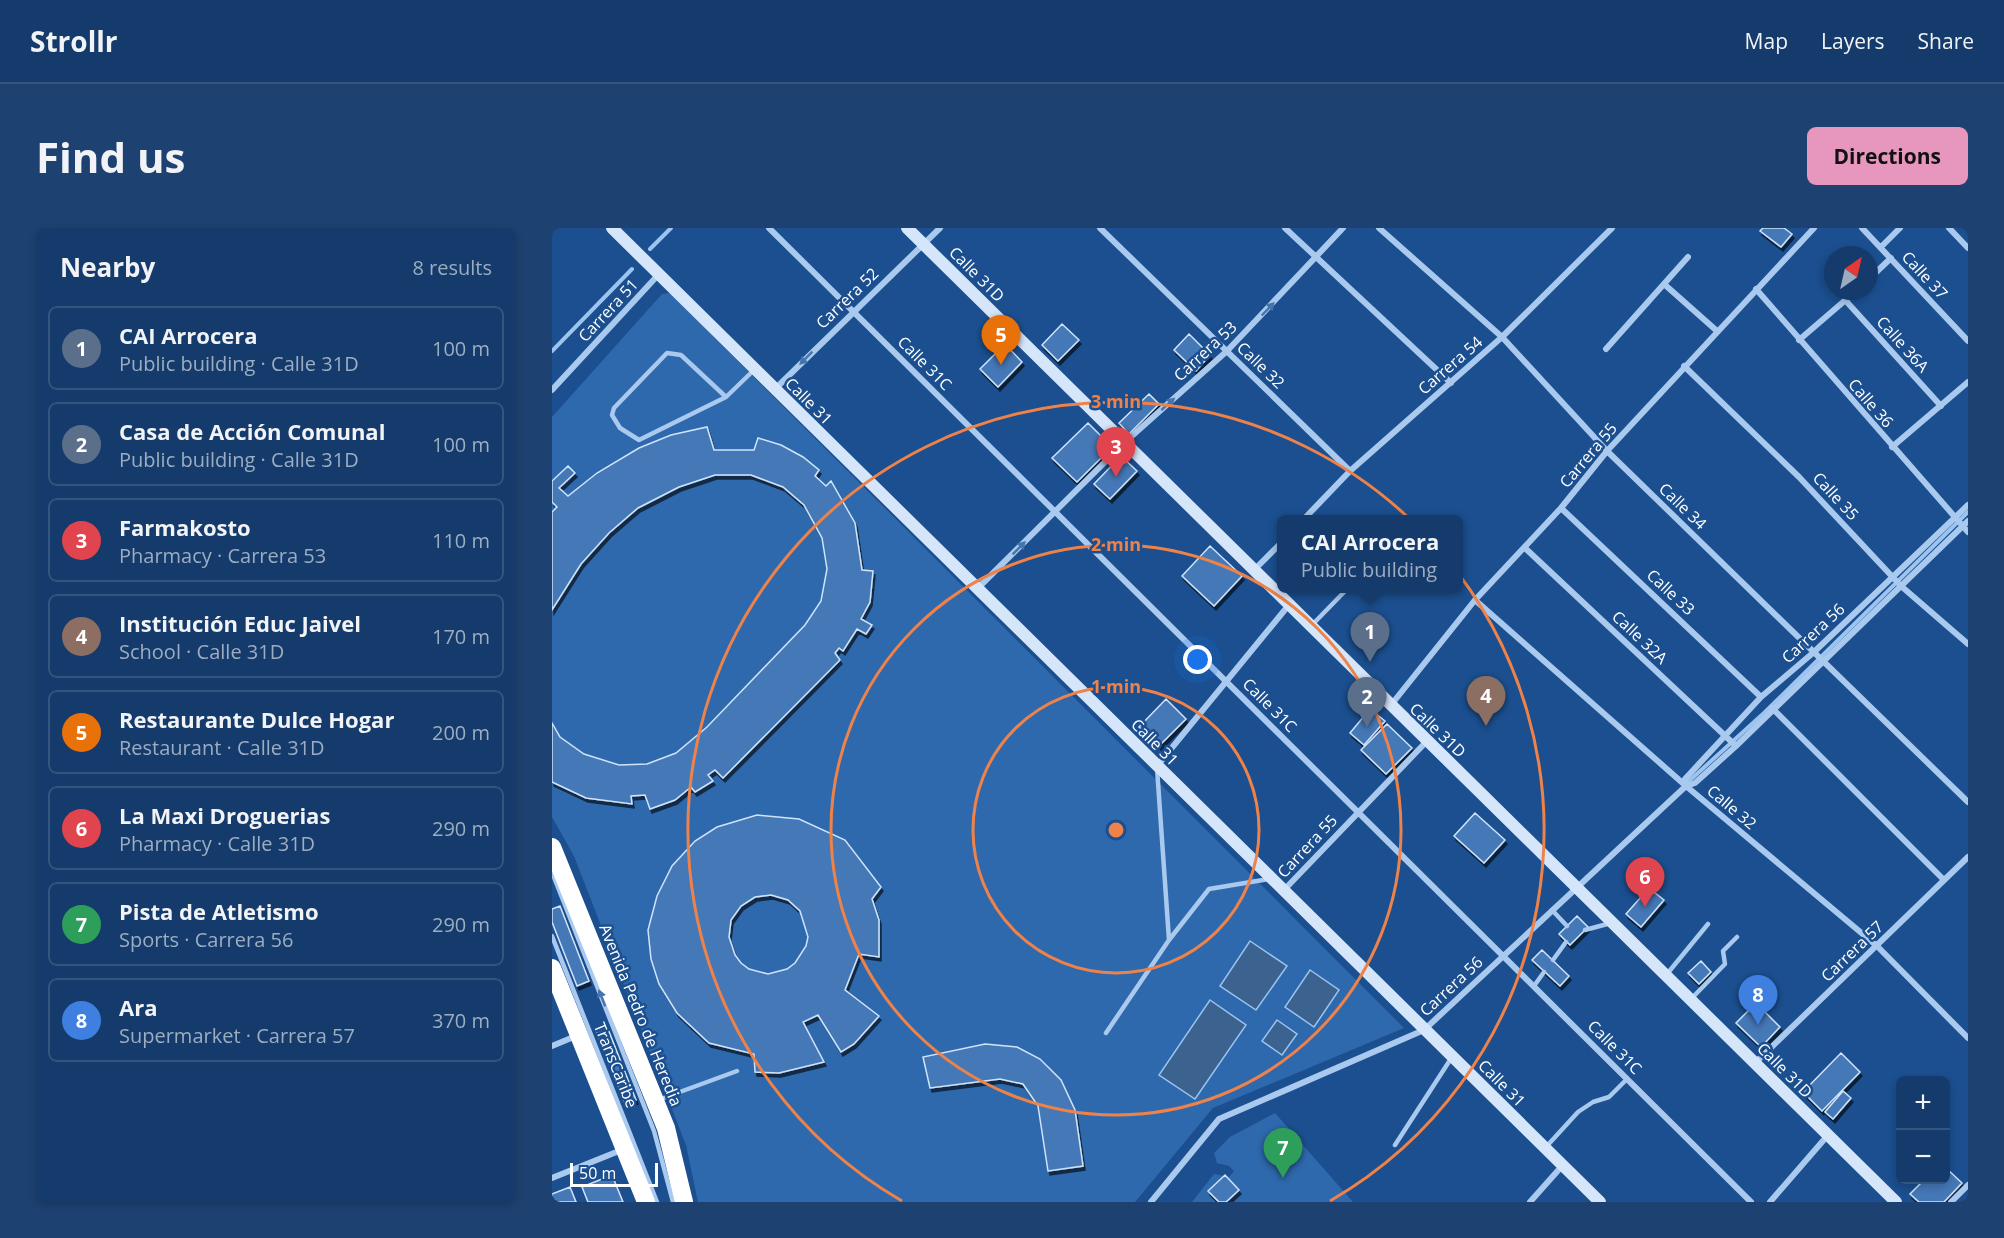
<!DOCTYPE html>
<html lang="en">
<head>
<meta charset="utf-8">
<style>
  :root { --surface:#143b6b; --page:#1d4271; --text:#f1f3f6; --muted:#9dadc1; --line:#33557e; --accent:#e797bd }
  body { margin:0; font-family:"Open Sans",sans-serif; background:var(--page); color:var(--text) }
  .controls { position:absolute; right:18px; bottom:18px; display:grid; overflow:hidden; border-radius:9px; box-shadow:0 3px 9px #0003 }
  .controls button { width:54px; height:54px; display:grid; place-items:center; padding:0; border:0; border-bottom:2px solid var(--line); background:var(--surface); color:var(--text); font:30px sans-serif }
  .compass { position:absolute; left:1272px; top:18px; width:54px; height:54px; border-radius:50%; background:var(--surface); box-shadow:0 3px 9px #0003; rotate:34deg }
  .scale { position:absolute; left:18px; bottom:15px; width:88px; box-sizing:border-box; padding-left:6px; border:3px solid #fff; border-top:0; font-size:16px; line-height:21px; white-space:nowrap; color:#fff; -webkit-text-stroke:4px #1b4f8f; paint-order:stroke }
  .you { position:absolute; left:646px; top:432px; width:21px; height:21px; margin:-15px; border:4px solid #fff; border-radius:50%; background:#1a73e8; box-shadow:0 0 0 9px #1a73e833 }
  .badge { display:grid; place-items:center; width:39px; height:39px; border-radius:50%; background:var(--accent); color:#fff; font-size:20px; font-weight:700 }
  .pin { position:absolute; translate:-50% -50px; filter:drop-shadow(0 2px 3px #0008) }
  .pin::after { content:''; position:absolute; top:32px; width:21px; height:18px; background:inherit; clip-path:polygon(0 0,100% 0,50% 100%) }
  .popup { position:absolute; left:725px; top:287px; width:186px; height:78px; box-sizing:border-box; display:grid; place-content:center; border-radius:9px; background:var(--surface); filter:drop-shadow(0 2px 4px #0005); font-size:20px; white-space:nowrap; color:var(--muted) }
  .popup b { font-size:22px; color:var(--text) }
  .popup::after { content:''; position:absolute; left:50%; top:100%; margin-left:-12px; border:12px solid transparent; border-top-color:var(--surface) }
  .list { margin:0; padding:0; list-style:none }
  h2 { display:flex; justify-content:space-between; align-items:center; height:78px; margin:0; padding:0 24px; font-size:26px }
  h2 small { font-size:20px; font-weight:400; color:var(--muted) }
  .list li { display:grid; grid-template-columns:39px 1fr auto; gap:18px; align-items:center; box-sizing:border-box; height:84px; margin:0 12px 12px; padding:0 12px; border:2px solid var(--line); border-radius:9px }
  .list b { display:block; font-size:22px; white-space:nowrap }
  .list p { margin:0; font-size:20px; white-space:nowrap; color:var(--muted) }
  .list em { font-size:20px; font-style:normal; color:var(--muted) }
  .map { position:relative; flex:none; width:1416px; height:974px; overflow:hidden; border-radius:9px }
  header { display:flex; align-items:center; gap:36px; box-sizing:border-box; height:84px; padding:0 30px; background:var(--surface); border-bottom:2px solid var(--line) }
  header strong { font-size:28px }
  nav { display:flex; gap:33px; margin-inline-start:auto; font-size:21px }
  .intro { display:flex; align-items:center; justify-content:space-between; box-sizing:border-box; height:144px; padding:0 36px }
  h1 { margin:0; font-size:42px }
  .button { padding:15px 27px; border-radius:9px; background:var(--accent); color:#111; font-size:21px; font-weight:700 }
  main { display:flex; gap:36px; padding:0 36px }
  aside { flex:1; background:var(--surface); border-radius:9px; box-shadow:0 3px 9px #0003 }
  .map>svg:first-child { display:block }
  .green { fill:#2e69ad }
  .water { fill:#3c6290; stroke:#9cc4f0; stroke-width:1.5 }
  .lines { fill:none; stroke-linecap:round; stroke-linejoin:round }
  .stream { stroke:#9cc4f0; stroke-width:4 }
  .building { fill:#4478b7; stroke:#cfe3fa; stroke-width:1.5; fill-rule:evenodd; filter:url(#shadow) }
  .lane { stroke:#a9c9ee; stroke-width:4.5 }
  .street { stroke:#a9c9ee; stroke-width:6 }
  .secondary { stroke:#d6e6fa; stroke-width:12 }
  .highway { stroke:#fff; stroke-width:18 }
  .oneway { fill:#4674ac }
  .ring { fill:none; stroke:#ee8249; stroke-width:3 }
  .labels { text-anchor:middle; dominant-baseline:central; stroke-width:5; stroke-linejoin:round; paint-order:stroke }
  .street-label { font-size:16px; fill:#fff; stroke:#1b4f8f }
  .centre { fill:#ee8249; stroke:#1b4f8f; stroke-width:3 }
  .ring-label { font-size:18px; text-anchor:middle; font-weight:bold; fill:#ee8249; stroke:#1b4f8f; stroke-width:5; stroke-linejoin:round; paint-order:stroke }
</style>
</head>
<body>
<header>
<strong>Strollr</strong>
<nav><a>Map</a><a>Layers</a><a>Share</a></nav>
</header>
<div class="intro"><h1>Find us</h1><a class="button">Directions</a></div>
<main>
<aside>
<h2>Nearby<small>8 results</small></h2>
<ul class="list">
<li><span class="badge" style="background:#5c6f8a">1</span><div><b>CAI Arrocera</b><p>Public building · Calle 31D</p></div><em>100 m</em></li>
<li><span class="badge" style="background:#5c6f8a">2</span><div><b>Casa de Acción Comunal</b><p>Public building · Calle 31D</p></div><em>100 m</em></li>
<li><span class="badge" style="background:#e0444e">3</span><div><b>Farmakosto</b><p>Pharmacy · Carrera 53</p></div><em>110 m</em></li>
<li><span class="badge" style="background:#8d6e63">4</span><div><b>Institución Educ Jaivel</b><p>School · Calle 31D</p></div><em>170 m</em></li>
<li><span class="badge" style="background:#e8710a">5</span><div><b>Restaurante Dulce Hogar</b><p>Restaurant · Calle 31D</p></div><em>200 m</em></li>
<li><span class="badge" style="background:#e0444e">6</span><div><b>La Maxi Droguerias</b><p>Pharmacy · Calle 31D</p></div><em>290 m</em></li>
<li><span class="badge" style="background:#2e9e5b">7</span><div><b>Pista de Atletismo</b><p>Sports · Carrera 56</p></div><em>290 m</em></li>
<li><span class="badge" style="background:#3f7fe0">8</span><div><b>Ara</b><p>Supermarket · Carrera 57</p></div><em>370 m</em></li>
</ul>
</aside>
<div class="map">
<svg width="1416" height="974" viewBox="0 0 1416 974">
  <defs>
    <filter id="shadow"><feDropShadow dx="2" dy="4" stdDeviation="0" flood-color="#0009"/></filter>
  </defs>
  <rect width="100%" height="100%" fill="#1b4f8f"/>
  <path class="green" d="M118,65L852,800L661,880L583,974H146L134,917L22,628L0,589V189L110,66Z
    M723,885L801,974H640L662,946L677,949L682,943L677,938L665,935L662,925L678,909Z"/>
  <path class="water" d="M698,713L735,738L704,782L668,758Z
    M758,742L787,762L762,799L733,779Z
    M658,772L694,797L643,871L607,847Z
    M725,792L745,806L730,827L710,813Z"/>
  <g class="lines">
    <path class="stream" d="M98,21L119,0
      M0,123L80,41
      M1136,554L1212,485L1416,284"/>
  </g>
  <path class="building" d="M1211,0H1232L1240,6L1229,19L1208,3Z
    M510,96L527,112L506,133L490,117Z
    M637,106L658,127L644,143L622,122Z
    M453,116L470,134L446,159L428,141Z
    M597,166L607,176L577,206L567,195Z
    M536,195L560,219L525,254L500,230Z
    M155,199L162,222H202L206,210L229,217L251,229L267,242L263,248L274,258L279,253L303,295L310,342L321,343L318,374L309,391L320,397L314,406L305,401L291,423L287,420L283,425L288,432L171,550L163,542L156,547L161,553L143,564L139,559L123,572L98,581L93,567L79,568L80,576L34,570L0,554V495L8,509L32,526L67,537L95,536L124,525L155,499L253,397L269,373L275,341L270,310L252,277L231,259L199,247H163L127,259L86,280L57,305L29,336L0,382V284L5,279L0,274V253L16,238L23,245L7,260L16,268L45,245L87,220L119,207Z
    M569,228L585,243L558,271L542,256Z
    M658,318L690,348L662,378L630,348Z
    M614,471L634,491L607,518L587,499Z
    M818,481L833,493L812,517L798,505Z
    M835,496L860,520L834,546L809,522Z
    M923,585L953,612L932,635L902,608Z
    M205,587L247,591L293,612L329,659L320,671L327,692V729L307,726L293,762L327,788L302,816L289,824L266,787L251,794L272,834L227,845L203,844L202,826L157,815L125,785L107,756L99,731L96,702L105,668L120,638L143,613L165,599ZM219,667L236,672L248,683L256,709L254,718L243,735L235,741L216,746L197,741L189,735L183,727L177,709L179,692L189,678L203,669Z
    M1097,660L1112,672L1089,699L1074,686Z
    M8,678L37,753L25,758L0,694V681Z
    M1025,688L1036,699L1018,717L1007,706Z
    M990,722L1017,748L1008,758L980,732Z
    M1149,733L1159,744L1147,756L1136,745Z
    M1204,775L1228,799L1209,819L1184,795Z
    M54,796L84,872L73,876L43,800Z
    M433,816L465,819L488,831L509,852L523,882L531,938L496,943L486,878L471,856L448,851L378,860L371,829Z
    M1289,825L1308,844L1270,883L1251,864Z
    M1291,863L1299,870L1281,891L1273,884Z
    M1394,940L1410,955L1392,974H1367L1358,966L1372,952H1394Z
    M60,947L71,974H36L30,959Z
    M673,947L687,962L674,974H667L656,963Z
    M18,959L24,974H0V966Z"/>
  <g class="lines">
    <path class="lane" d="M174,169L87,212L68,200L60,187L62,180L115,125L129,127L174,169L202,142
      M760,397L796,360
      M0,644L102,903L121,974
      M1000,682L1015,698
      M1033,702L1059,695
      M0,708L105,974
      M617,712L657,661L717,651
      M1001,732L1014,714
      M1115,746L1156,696
      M982,758L992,744
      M1140,770L1173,736L1171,723L1185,709
      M554,805L617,712L605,540
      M106,872L185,843
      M843,917L900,829
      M994,919L1026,884L1041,874L1057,869L1075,851"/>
    <path class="street" d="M217,0L1199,974
      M548,0L798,243
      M733,0L899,155
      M827,0L950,109L1055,223L1416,574
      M1310,0L1416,113
      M1397,0L1416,20
      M1329,19L1348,0
      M1317,51L1339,30
      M1112,56L1165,103
      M1204,61L1416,304
      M1294,73L1389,178
      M1247,112L1304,63
      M1054,121L1136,29
      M1132,138L1247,249L1349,358L1416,416
      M223,161L388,0
      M0,162L107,46
      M1340,219L1416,154
      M1009,280L1209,469
      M751,292L798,243L950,109L1060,0
      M973,320L1184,518
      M702,342L730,314
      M425,361L572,215L675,123L791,0
      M923,372L1134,558L1325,718L1416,810
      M839,477L923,372L1009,280L1055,223L1262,0
      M1220,480L1392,652
      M605,538L736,378
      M1134,558L1133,551L1209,469L1262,424L1416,277
      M731,663L874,514
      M0,818L24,808
      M1203,835L1416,629
      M0,950L72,921
      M599,974L667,891L872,802L1134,558L1143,555L1184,518L1416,293
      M978,974L1010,938
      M1218,974L1276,907
      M1399,974L1416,957"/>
    <path class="secondary" d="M60,0L1048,974
      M355,0L1344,974"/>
    <path class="highway" d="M0,619L114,900L132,974
      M0,740L94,974"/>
  </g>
  <defs><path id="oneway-solid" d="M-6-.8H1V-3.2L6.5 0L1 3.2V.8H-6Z" transform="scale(1.5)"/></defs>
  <g class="oneway">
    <use href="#oneway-solid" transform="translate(716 81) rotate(-46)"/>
    <use href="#oneway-solid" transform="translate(254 130) rotate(135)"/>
    <use href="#oneway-solid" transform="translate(616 176) rotate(-42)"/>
    <use href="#oneway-solid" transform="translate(467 320) rotate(-45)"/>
    <use href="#oneway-solid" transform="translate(50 770) rotate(-111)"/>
  </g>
  <g class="ring">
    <circle cx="564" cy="602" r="143"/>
    <circle cx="564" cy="602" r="285"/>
    <path d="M350 973A428 428 0 1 1 778 973"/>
  </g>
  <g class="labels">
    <g class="street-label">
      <text transform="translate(425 46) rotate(45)">Calle 31D</text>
      <text transform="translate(1373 47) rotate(47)">Calle 37</text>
      <text transform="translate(295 70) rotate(-44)">Carrera 52</text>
      <text transform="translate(56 82) rotate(-47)">Carrera 51</text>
      <text transform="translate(1351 116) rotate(48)">Calle 36A</text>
      <text transform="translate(653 123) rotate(-43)">Carrera 53</text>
      <text transform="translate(373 135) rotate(45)">Calle 31C</text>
      <text transform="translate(709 137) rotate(44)">Calle 32</text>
      <text transform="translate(898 137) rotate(-41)">Carrera 54</text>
      <text transform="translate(257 173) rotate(45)">Calle 31</text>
      <text transform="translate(1319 175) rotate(49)">Calle 36</text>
      <text transform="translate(1036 227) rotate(-50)">Carrera 55</text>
      <text transform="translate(1284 268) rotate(47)">Calle 35</text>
      <text transform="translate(1131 278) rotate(44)">Calle 34</text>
      <text transform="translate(1119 364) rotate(43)">Calle 33</text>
      <text transform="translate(1261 405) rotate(-43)">Carrera 56</text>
      <text transform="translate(1088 409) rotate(43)">Calle 32A</text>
      <text transform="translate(718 477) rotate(45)">Calle 31C</text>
      <text transform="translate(886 502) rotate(44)">Calle 31D</text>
      <text transform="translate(603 514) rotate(45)">Calle 31</text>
      <text transform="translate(1180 579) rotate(40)">Calle 32</text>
      <text transform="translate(755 618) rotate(-47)">Carrera 55</text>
      <text transform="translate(1300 723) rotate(-44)">Carrera 57</text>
      <text transform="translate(899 758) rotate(-43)">Carrera 56</text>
      <text transform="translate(89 787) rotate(68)">Avenida Pedro de Heredia</text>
      <text transform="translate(1063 819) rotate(45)">Calle 31C</text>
      <text transform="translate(64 837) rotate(68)">TransCaribe</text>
      <text transform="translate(1233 842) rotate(45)">Calle 31D</text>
      <text transform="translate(950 855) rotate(45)">Calle 31</text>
    </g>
  </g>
  <circle cx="564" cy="602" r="9" class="centre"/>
  <g class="ring-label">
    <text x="564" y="180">3 min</text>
    <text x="564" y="323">2 min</text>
    <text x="564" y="465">1 min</text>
  </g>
</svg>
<div class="controls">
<button>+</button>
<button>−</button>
</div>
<svg class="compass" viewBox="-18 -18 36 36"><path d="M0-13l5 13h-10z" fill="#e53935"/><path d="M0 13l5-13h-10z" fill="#9dadc1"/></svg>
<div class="scale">50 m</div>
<div class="you"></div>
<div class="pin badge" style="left:818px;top:434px;background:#5c6f8a">1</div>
<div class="popup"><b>CAI Arrocera</b>Public building</div>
<div class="pin badge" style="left:815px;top:499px;background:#5c6f8a">2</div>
<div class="pin badge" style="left:564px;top:249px;background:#e0444e">3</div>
<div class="pin badge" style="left:934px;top:498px;background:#8d6e63">4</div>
<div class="pin badge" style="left:449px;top:137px;background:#e8710a">5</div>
<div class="pin badge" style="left:1093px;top:679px;background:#e0444e">6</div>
<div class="pin badge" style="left:731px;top:950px;background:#2e9e5b">7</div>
<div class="pin badge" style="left:1206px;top:797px;background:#3f7fe0">8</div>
</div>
</main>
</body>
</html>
